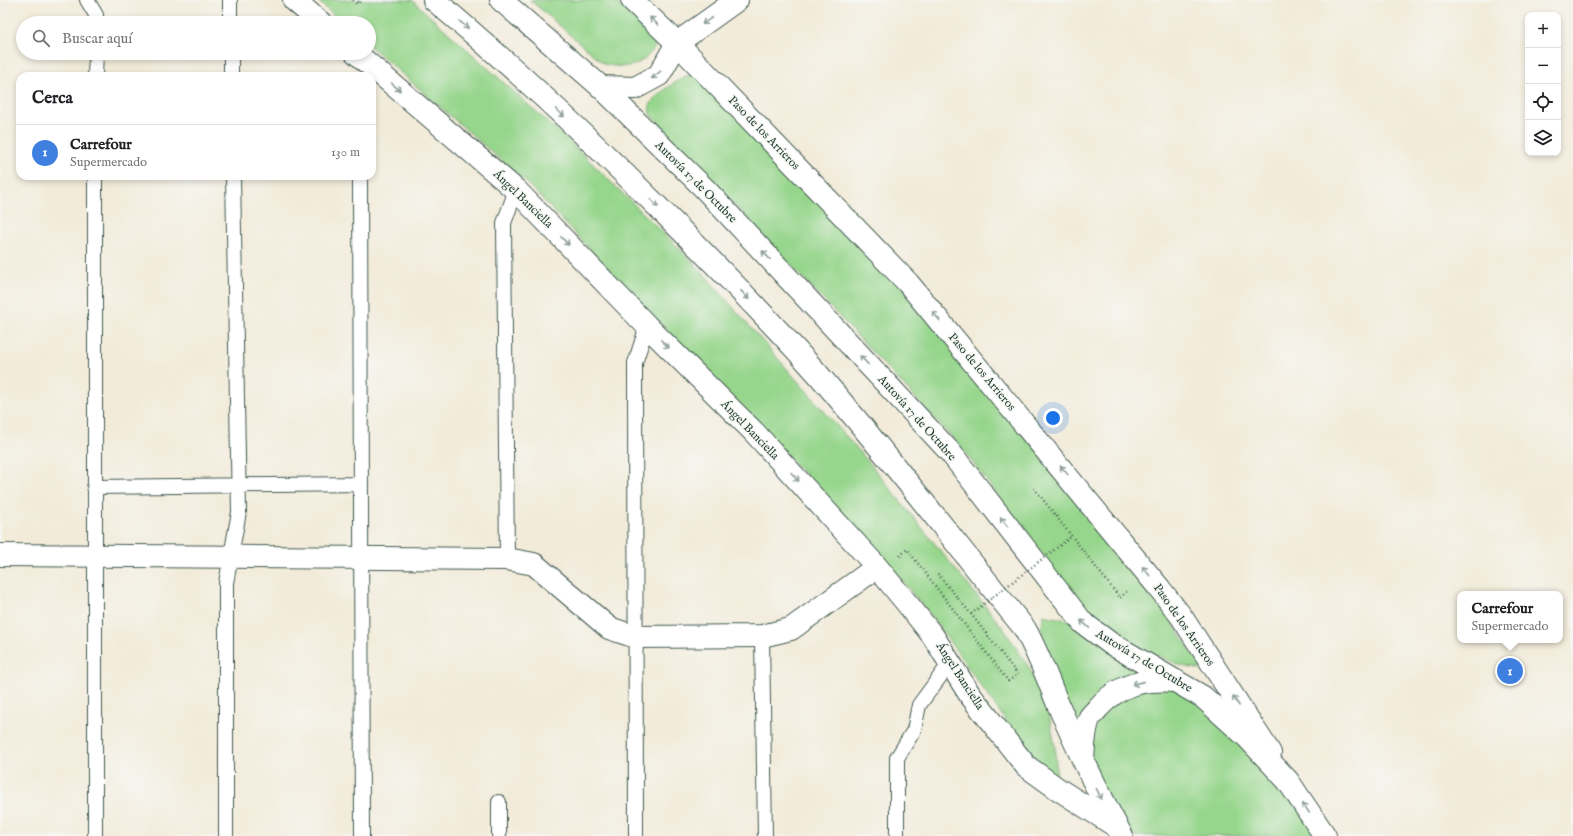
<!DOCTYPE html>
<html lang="es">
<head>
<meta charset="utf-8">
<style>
  :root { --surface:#fff; --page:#f6f6f6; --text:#202124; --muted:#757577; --line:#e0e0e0; --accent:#7c3aed }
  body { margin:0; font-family:"IM FELL English",serif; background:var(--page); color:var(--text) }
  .controls { position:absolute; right:12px; top:12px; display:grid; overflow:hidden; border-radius:8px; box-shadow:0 2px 6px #0003 }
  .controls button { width:36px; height:36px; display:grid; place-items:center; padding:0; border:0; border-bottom:1px solid var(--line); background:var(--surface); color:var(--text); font:20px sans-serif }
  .you { position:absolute; left:1053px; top:418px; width:14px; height:14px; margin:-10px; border:3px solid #fff; border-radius:50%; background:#1a73e8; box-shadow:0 0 0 6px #1a73e833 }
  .badge { display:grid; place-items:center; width:26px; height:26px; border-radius:50%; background:var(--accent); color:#fff; font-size:13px; font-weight:700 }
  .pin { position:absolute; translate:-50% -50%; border:2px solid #fff; box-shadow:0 1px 4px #0006 }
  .popup { position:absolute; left:1457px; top:591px; width:106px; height:52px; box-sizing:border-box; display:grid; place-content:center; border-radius:8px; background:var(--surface); filter:drop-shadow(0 1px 3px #0005); font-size:13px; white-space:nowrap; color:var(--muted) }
  .popup b { font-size:15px; color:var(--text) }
  .popup::after { content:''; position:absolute; left:50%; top:100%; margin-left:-8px; border:8px solid transparent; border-top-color:var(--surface) }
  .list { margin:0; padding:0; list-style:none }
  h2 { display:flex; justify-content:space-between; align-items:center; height:52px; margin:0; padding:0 16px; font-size:17px }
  h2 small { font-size:13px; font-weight:400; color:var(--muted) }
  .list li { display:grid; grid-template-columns:26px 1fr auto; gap:12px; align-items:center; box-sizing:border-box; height:56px; padding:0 16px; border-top:1px solid var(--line) }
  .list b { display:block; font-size:15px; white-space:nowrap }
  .list p { margin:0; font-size:13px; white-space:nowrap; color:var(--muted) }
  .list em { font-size:13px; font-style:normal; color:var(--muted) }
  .icon { flex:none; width:22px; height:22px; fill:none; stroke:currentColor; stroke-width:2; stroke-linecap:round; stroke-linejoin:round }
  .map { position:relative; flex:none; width:1573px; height:836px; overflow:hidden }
  .search { position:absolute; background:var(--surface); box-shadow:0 2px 6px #0003; left:16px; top:16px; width:360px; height:44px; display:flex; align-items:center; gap:10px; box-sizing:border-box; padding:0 14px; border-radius:22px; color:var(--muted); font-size:15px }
  .panel { position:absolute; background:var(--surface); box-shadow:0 2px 6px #0003; left:16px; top:72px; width:360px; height:108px; border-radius:12px }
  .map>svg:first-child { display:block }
  .green { fill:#96d68c; stroke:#5a8a60 }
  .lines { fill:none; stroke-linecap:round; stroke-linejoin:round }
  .service-casing { stroke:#3f574d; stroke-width:16 }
  .minor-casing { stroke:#3f574d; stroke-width:24 }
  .trunk-casing { stroke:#3f574d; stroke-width:24 }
  .path { stroke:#3f574d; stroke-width:2.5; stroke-dasharray:1 3; stroke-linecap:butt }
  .service { stroke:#fff; stroke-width:14 }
  .minor { stroke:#fff; stroke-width:22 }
  .trunk { stroke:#fff; stroke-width:22 }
  .path-bridge { stroke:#3f574d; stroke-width:2.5; stroke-dasharray:1 3; stroke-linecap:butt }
  .oneway { stroke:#8f9e9a }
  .labels { text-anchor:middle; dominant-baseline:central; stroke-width:3; stroke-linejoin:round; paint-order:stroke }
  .street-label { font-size:12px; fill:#1f3d34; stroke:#f6f6f2 }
</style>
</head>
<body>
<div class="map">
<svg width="1573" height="836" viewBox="0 0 1573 836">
  <rect width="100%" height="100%" fill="#f6f6f2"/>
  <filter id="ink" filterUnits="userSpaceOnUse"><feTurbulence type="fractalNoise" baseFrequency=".025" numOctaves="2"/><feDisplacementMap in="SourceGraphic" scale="8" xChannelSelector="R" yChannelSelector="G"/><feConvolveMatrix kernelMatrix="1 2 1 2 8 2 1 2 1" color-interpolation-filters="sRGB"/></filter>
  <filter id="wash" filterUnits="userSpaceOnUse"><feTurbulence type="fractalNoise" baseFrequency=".012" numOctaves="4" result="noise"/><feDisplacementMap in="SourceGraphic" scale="16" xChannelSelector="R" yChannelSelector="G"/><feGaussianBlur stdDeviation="0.9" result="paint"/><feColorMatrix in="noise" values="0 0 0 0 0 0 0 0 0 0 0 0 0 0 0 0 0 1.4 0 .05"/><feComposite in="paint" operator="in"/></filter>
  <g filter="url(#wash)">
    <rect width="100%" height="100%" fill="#f2ebd9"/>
    <path class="green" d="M317,0H412L572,144L694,263L867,460L1003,628L1030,669L1049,714L1055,747L1057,780L1021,742L935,621L883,557L525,181L369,45V23H343Z
      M530,0H613L656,36L657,43C644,66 629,70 604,64Z
      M694,73L904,288L1147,583L1203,670L1182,666L1135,646L1089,616L961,447L650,114C649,109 649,106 652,102C658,93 684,75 694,73Z
      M1043,615L1083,623L1203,697L1324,836H1122L1040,655Z"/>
  </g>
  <g filter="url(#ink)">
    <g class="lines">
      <g class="service-casing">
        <path id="service" d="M87,0L96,15V23
          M230,0V23
          M231,53V76
          M95,76L96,53
          M95,176V836
          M360,176L362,836
          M94,487L360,484
          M507,559L504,223L516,190
          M762,636L765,836
          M226,836V583L239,512L233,176
          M499,836V802
          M636,836L635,363L647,326
          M897,836V758L914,730L919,705L950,663"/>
      </g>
      <g class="minor-casing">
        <path id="minor" d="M294,0L321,23
          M632,0L677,43L908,283L1160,589L1181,616L1270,753
          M356,53L516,190L647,326L753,431L877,567L914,612L933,636L970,695L1026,766L1058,789L1117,827
          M601,87L635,88L659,75L677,43L737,0
          M0,555L507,559L534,564L609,628L636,637L762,636L791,629L877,567"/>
      </g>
      <g class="trunk-casing">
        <path id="trunk" d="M434,0C514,67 590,139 664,213C716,265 768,318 817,373C889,456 956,544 1025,629C1038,653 1047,677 1057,702C1077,748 1098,793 1122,836
          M501,0L601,87L705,189L950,452L1083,623L1110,643L1203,697L1247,737L1288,781L1325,836
          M1083,760C1084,747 1084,729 1090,717C1092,714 1096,711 1098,708C1120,683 1145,679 1176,681"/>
      </g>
      <path class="path" d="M353,0L357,4L361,0
        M1034,488L1120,598L1128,590
        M900,556L907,549L1008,681L1018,675L971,614L937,573"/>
      <use href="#service" class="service"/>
      <use href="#minor" class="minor"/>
      <use href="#trunk" class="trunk"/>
      <path class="path-bridge" d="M971,614L1072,536"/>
    </g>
    <defs><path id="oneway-shaft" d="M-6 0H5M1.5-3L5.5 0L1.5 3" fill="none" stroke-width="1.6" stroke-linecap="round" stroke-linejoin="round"/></defs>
    <g class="oneway">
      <use href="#oneway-shaft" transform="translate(654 21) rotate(-137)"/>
      <use href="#oneway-shaft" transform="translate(707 21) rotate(145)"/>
      <use href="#oneway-shaft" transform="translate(464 25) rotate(40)"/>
      <use href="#oneway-shaft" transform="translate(656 75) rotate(141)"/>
      <use href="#oneway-shaft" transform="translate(396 87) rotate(41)"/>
      <use href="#oneway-shaft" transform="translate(560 113) rotate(43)"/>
      <use href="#oneway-shaft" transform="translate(654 203) rotate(45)"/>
      <use href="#oneway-shaft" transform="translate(565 241) rotate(46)"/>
      <use href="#oneway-shaft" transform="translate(766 255) rotate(-133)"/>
      <use href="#oneway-shaft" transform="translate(745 295) rotate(47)"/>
      <use href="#oneway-shaft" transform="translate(936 316) rotate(-130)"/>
      <use href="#oneway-shaft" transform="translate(665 344) rotate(45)"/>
      <use href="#oneway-shaft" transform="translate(864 360) rotate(-133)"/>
      <use href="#oneway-shaft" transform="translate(1064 470) rotate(-130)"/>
      <use href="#oneway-shaft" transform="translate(795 477) rotate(48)"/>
      <use href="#oneway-shaft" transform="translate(1004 522) rotate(-128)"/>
      <use href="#oneway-shaft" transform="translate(1146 571) rotate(-129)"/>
      <use href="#oneway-shaft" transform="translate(1085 624) rotate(-137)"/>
      <use href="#oneway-shaft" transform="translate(1138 683) rotate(165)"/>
      <use href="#oneway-shaft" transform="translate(1236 701) rotate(-123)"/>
      <use href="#oneway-shaft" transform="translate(1099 794) rotate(65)"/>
      <use href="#oneway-shaft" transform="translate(1306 808) rotate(-124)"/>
    </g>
  </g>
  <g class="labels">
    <g class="street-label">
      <text transform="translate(764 133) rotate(46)">Paso de los Arrieros</text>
      <text transform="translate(696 182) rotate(45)">Autovía 17 de Octubre</text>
      <text transform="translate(523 199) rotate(44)">Ángel Banciella</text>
      <text transform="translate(982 372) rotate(50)">Paso de los Arrieros</text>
      <text transform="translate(917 418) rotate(48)">Autovía 17 de Octubre</text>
      <text transform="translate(750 430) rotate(46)">Ángel Banciella</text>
      <text transform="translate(1184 625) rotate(55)">Paso de los Arrieros</text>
      <text transform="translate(1144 661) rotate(31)">Autovía 17 de Octubre</text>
      <text transform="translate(960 676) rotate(57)">Ángel Banciella</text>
    </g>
  </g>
</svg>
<div class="controls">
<button>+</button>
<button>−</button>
<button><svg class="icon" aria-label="locate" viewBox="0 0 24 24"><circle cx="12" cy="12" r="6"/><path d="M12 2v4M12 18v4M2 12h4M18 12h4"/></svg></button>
<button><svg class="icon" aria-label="layers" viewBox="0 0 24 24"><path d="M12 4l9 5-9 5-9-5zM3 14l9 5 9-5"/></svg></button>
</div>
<div class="you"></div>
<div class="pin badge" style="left:1510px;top:671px;background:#3f7fe0">1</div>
<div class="popup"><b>Carrefour</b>Supermercado</div>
<div class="search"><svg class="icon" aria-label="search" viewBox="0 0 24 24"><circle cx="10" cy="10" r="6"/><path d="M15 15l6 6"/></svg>Buscar aquí</div>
<section class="panel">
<h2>Cerca<small></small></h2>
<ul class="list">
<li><span class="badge" style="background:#3f7fe0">1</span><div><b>Carrefour</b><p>Supermercado</p></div><em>130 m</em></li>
</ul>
</section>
</div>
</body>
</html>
